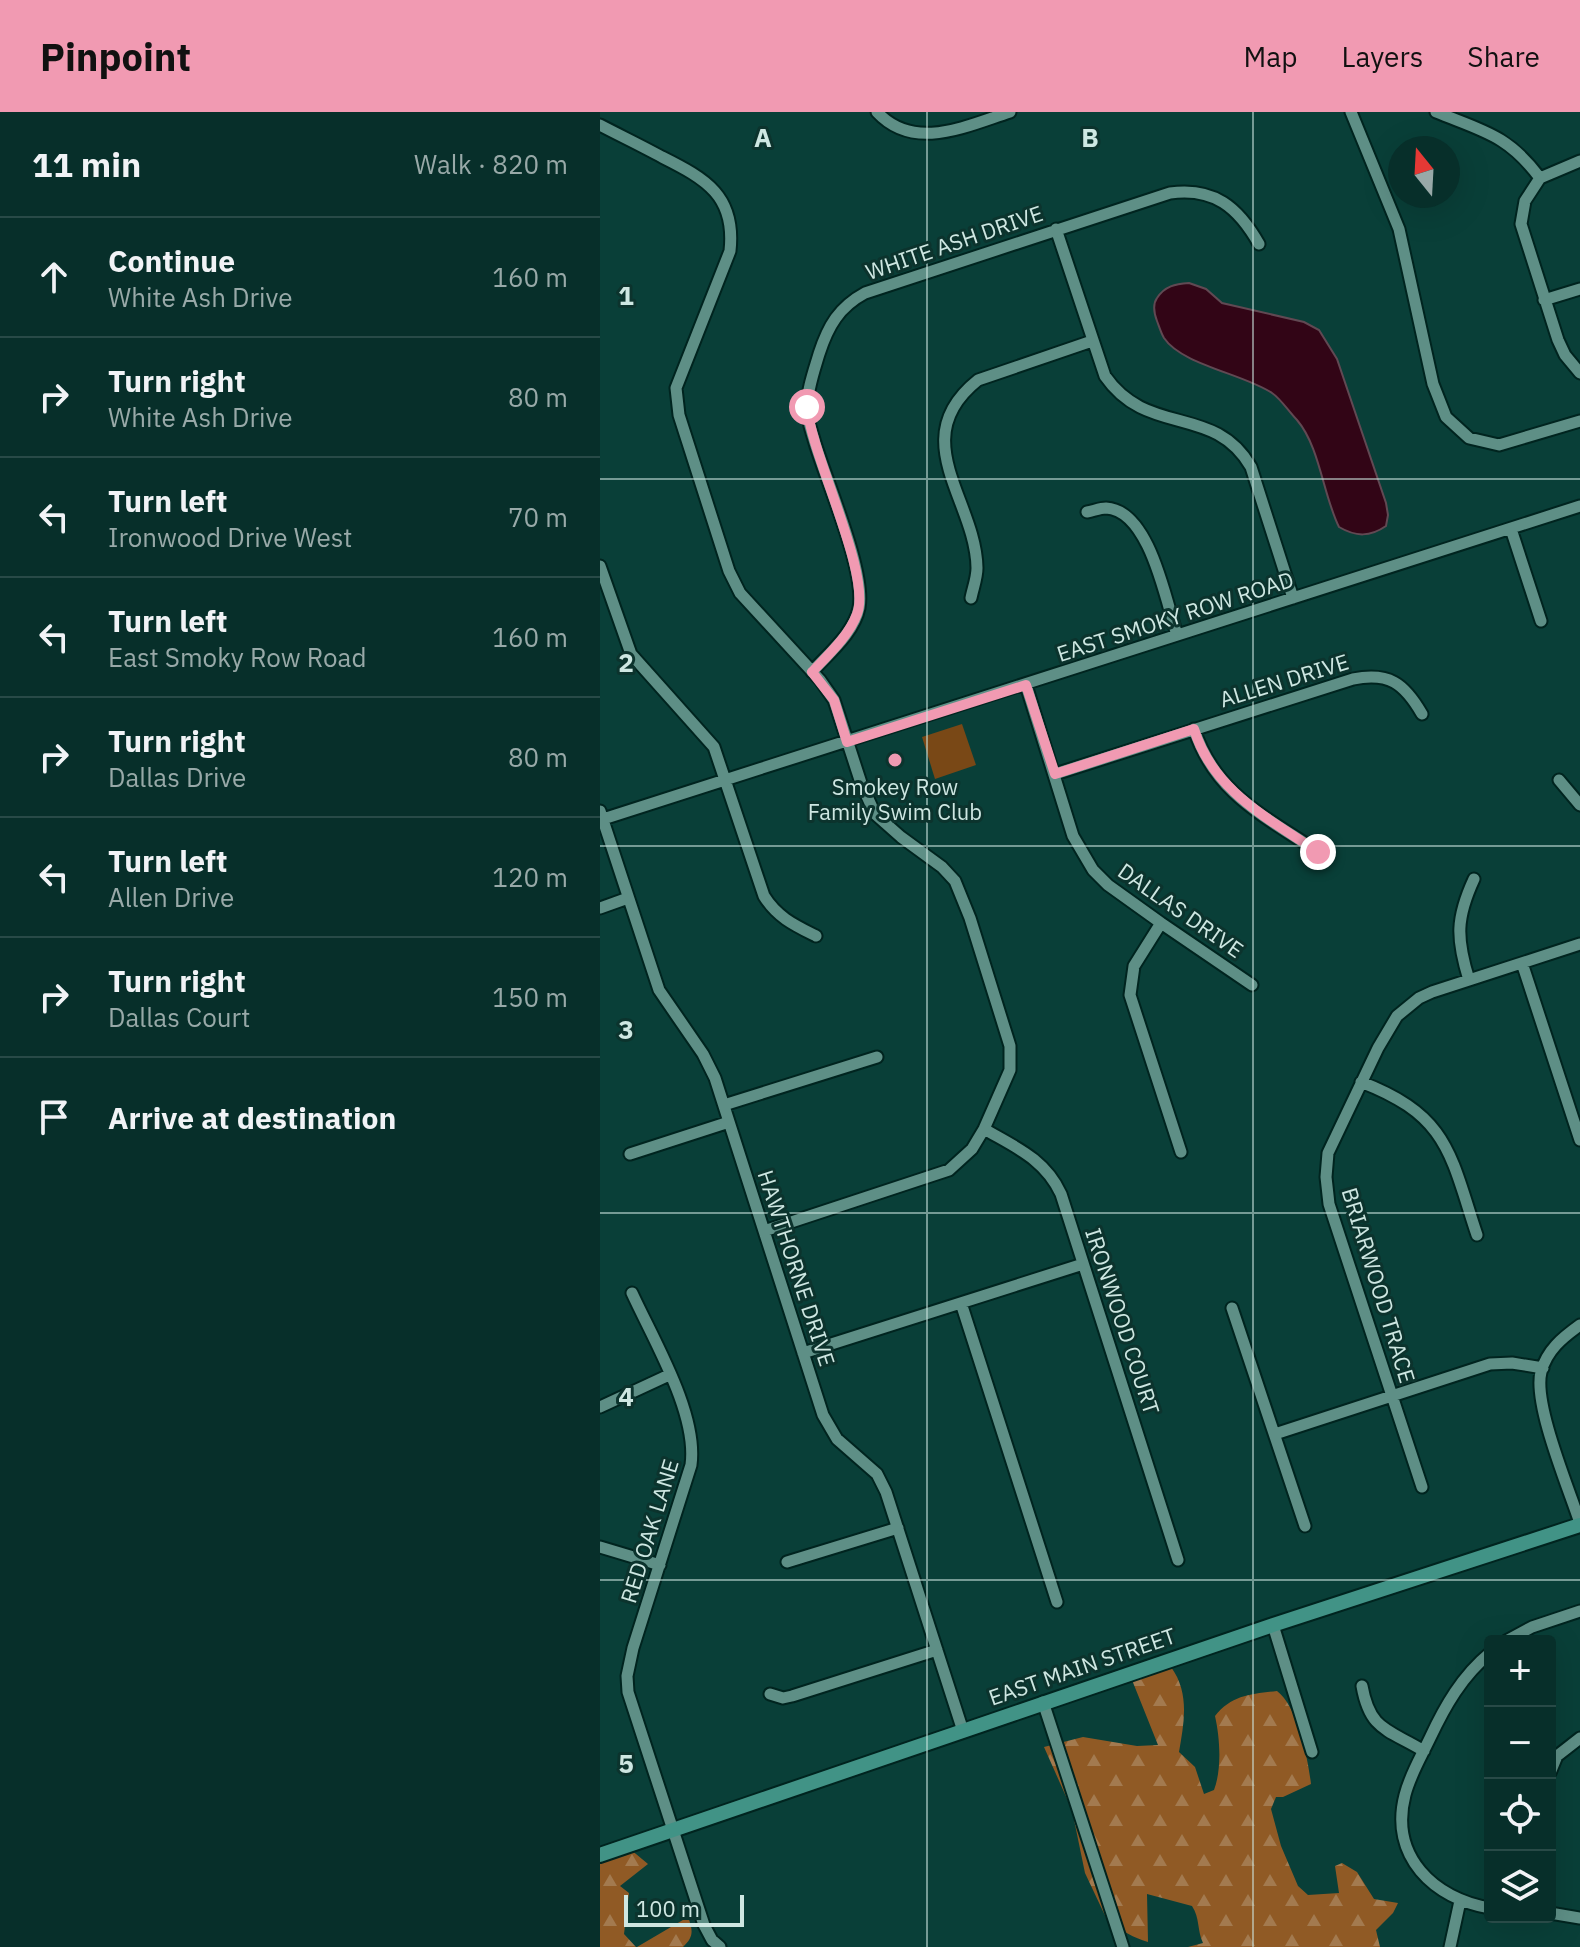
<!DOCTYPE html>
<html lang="en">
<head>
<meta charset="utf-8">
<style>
  :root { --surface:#072f2a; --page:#153b36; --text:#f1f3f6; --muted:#98a9a8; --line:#284a47; --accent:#f19ab2 }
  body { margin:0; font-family:"IBM Plex Sans",sans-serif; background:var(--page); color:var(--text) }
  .controls { position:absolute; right:24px; bottom:24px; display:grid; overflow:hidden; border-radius:8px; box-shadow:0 8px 32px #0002 }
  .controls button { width:72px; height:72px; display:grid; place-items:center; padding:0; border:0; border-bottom:2px solid var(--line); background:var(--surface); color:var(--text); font:40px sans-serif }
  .compass { position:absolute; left:788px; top:24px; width:72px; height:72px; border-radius:50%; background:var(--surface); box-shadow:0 8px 32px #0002; rotate:342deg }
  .scale { position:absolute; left:24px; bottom:20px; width:120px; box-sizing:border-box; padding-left:8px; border:4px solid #cee7e2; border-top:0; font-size:22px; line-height:28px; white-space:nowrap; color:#cee7e2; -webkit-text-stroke:6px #0c332d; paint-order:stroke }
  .stop { position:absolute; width:24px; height:24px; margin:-18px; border:6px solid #f19ab2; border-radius:50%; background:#fff }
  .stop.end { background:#f19ab2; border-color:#fff; box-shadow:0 2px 8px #0008 }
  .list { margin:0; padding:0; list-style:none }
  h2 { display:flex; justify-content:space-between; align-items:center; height:104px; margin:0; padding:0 32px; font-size:34px }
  h2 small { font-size:26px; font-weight:400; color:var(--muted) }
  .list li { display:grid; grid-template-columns:52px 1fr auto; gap:24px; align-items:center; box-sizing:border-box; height:120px; padding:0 32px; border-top:2px solid var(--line) }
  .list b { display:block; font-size:30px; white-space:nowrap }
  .list p { margin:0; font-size:26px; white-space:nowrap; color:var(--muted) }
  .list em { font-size:26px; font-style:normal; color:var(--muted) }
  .icon { flex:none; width:44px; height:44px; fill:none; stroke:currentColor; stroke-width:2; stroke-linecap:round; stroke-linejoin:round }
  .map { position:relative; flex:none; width:980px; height:1835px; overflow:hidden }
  header { display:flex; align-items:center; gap:48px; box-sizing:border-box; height:112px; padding:0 40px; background:var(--accent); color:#111 }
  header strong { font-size:38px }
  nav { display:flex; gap:44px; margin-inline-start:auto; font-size:28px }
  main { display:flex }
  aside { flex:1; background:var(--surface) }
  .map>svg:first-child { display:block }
  .forest { fill:url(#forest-firs) }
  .park { fill:#794816 }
  .water { fill:#320516; stroke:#614953; stroke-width:2 }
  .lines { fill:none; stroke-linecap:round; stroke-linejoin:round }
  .minor-casing { stroke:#00241f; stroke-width:15 }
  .major-casing { stroke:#00241f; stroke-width:18 }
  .minor { stroke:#5e8f86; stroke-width:11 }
  .major { stroke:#419386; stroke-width:14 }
  .route { stroke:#f19ab2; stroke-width:10 }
  .grid { fill:none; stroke:#cee7e2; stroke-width:2; stroke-opacity:0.55 }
  .poi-dot { fill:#f19ab2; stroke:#0c332d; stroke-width:3 }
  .labels { text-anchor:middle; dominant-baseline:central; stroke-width:6; stroke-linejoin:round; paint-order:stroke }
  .street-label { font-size:22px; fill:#cee7e2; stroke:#0c332d }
  .poi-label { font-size:22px; fill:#cee7e2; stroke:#0c332d }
  .grid-label { font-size:26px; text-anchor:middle; font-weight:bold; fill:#cee7e2; stroke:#0c332d; stroke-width:6; stroke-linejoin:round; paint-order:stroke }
</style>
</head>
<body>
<header>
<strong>Pinpoint</strong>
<nav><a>Map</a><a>Layers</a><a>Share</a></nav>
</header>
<main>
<aside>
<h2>11 min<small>Walk · 820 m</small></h2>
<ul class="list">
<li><svg class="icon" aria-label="ahead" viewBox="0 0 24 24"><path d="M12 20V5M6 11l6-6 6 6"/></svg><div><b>Continue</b><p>White Ash Drive</p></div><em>160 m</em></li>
<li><svg class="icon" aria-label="right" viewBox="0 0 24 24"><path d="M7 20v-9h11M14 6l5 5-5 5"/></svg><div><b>Turn right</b><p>White Ash Drive</p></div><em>80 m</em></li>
<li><svg class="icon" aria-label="left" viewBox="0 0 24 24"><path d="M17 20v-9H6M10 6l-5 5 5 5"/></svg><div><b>Turn left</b><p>Ironwood Drive West</p></div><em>70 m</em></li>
<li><svg class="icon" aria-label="left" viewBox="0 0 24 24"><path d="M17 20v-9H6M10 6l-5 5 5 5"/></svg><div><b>Turn left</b><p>East Smoky Row Road</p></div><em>160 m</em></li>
<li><svg class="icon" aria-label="right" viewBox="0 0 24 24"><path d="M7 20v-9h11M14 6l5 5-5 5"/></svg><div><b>Turn right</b><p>Dallas Drive</p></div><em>80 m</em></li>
<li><svg class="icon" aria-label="left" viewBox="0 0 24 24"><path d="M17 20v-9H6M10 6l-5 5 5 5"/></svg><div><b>Turn left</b><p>Allen Drive</p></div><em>120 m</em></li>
<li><svg class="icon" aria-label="right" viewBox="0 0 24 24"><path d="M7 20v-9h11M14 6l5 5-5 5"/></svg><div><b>Turn right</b><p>Dallas Court</p></div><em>150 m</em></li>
<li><svg class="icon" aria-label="arrive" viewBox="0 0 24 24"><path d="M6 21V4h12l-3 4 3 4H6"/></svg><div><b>Arrive at destination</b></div></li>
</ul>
</aside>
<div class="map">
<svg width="980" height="1835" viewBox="0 0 980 1835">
  <defs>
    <pattern id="forest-firs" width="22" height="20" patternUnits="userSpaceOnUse" patternTransform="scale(2)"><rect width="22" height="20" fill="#905a25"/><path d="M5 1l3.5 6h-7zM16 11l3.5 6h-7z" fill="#a37a4f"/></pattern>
  </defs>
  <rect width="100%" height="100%" fill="#093f38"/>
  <path class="forest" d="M571,1555C590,1581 584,1611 579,1640L595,1655L604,1682L614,1678C622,1657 620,1626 615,1604C632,1583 651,1582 677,1579C698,1595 708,1647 711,1672L683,1685H676L671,1697L681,1734L698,1774L708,1783L739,1781L735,1754L742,1751L757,1760L774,1787L798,1791L793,1801L776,1818L780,1835H588L603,1831C597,1818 600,1806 592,1794L547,1782L548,1830C533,1826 523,1818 509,1812L485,1761L472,1698L444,1635L483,1625L537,1634L558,1633L532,1568Z
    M30,1737L48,1752L20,1774L29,1781L24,1822L36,1835H0V1747Z
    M88,1805C93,1818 94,1825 83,1835H37Z"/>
  <path class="park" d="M362,612L376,653L335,667L322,625Z"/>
  <path class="water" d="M589,171L606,177L622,191L704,210L719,218L737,247L786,391L788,403L786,414C770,425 756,425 739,415C723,383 720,335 697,308C689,300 681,287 672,281C644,262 582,253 564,226C561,221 559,214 557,209C554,201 552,193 557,186C565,174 575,172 589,171Z"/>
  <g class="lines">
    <g class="minor-casing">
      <path id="minor" d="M277,0C314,40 366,14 410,0
        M751,0L799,117L833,272L846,305L869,326L899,333L980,309
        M836,0C883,19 908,23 940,66
        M0,13C21,24 42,34 62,45C106,67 136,84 130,139L76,276L79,303L129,459L140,481L220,568L234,588L261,671L275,702L301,725L342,755L355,769L370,806L410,934V958L384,1017L372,1037L349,1058L164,1119
        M980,49L940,66L925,89L921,112L958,228L965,243L980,261
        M456,117L505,264C548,326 614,291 651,355L693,486
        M944,188L980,177
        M487,400C493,399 500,396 506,396C550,398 566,490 577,523
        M911,417L941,509
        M0,454L31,542L114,635L164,784C177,805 194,813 216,824
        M371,486C373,476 377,466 377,456C376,388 304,327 378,268L492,229
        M212,560C228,542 254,521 259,496C266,460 227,371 215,331C212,320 207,308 207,296C207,278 214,259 219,242C228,214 239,195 265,181L570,81C614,75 638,95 659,132
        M426,573L473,724L493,758L508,773L561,811L652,873
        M594,617C615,682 665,704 718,740
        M455,662L753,567C789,560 804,571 822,602
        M959,668L980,693
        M0,699L59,878L103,942L115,966L223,1303L237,1327L277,1362L286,1380L363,1619
        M0,708L980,394
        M0,796L28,786
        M561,811L534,854L530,883L581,1040
        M922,851L980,1028
        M869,868C856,826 856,806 874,767
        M761,970C849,1004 850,1042 877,1123
        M124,993L277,945
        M384,1017C415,1035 445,1047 461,1082L578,1448
        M30,1042L129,1010
        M32,1181C54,1229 98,1302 91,1353L33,1536L27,1564L28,1580L104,1813L112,1828L120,1835
        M361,1191L457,1490
        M632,1196L705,1414
        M980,1213C962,1226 947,1238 941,1260C933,1292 969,1377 980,1411
        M203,1241L483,1152
        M0,1295L69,1263
        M675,1322L890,1252L912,1251L943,1256
        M822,1375L729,1092L726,1065L728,1041L778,936L797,904L819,886L832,880L980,832
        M0,1435L60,1453
        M187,1450L298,1416
        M673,1513L712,1640
        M906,1529L932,1515L980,1499
        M890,1541C862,1564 845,1594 830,1626C821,1645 810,1663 805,1683C789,1744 834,1787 890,1796
        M762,1574C770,1619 788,1617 824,1639
        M170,1582L183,1586L192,1584L337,1538
        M443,1590L523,1835
        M950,1661L957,1644L980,1626
        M950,1801L980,1806
        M850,1835L860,1789"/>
    </g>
    <g class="major-casing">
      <path id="major" d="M0,1743L673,1513L980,1413"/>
    </g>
    <use href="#minor" class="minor"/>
    <use href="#major" class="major"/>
  </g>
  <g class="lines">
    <path class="route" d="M207,295C212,345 272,463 257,502C249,524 228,543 212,560L234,588L247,630L426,573L455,662L594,617C613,679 668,706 718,740"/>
  </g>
  <path class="grid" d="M327,0V1835M653,0V1835M0,367H980M0,734H980M0,1101H980M0,1468H980"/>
  <circle class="poi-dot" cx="295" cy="648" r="8"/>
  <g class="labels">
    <g class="street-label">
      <text transform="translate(354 130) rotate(-19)">WHITE ASH DRIVE</text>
      <text transform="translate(575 504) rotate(-18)">EAST SMOKY ROW ROAD</text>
      <text transform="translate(684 568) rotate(-17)">ALLEN DRIVE</text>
      <text transform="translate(581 798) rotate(35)">DALLAS DRIVE</text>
      <text transform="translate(197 1156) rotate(72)">HAWTHORNE DRIVE</text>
      <text transform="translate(779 1173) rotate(73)">BRIARWOOD TRACE</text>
      <text transform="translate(523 1209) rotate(72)">IRONWOOD COURT</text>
      <text transform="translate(49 1419) rotate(-73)">RED OAK LANE</text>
      <text transform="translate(482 1554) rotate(-19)">EAST MAIN STREET</text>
    </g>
    <g class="poi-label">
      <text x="295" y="674">Smokey Row<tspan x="295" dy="25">Family Swim Club</tspan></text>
    </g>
  </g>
  <g class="grid-label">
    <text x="163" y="35">A</text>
    <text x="490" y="35">B</text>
    <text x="26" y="193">1</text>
    <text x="26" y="560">2</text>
    <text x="26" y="927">3</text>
    <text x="26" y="1294">4</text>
    <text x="26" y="1661">5</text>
  </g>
</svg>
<div class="controls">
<button>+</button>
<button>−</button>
<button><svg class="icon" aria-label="locate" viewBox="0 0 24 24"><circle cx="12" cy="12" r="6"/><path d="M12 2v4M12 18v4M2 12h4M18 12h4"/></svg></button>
<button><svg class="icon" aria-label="layers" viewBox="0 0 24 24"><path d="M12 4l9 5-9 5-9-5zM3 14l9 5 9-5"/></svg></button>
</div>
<svg class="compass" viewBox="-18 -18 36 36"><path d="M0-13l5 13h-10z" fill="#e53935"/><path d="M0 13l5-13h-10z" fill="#98a9a8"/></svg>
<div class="scale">100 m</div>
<div class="stop" style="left:207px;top:295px"></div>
<div class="stop end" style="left:718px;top:740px"></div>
</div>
</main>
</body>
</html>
